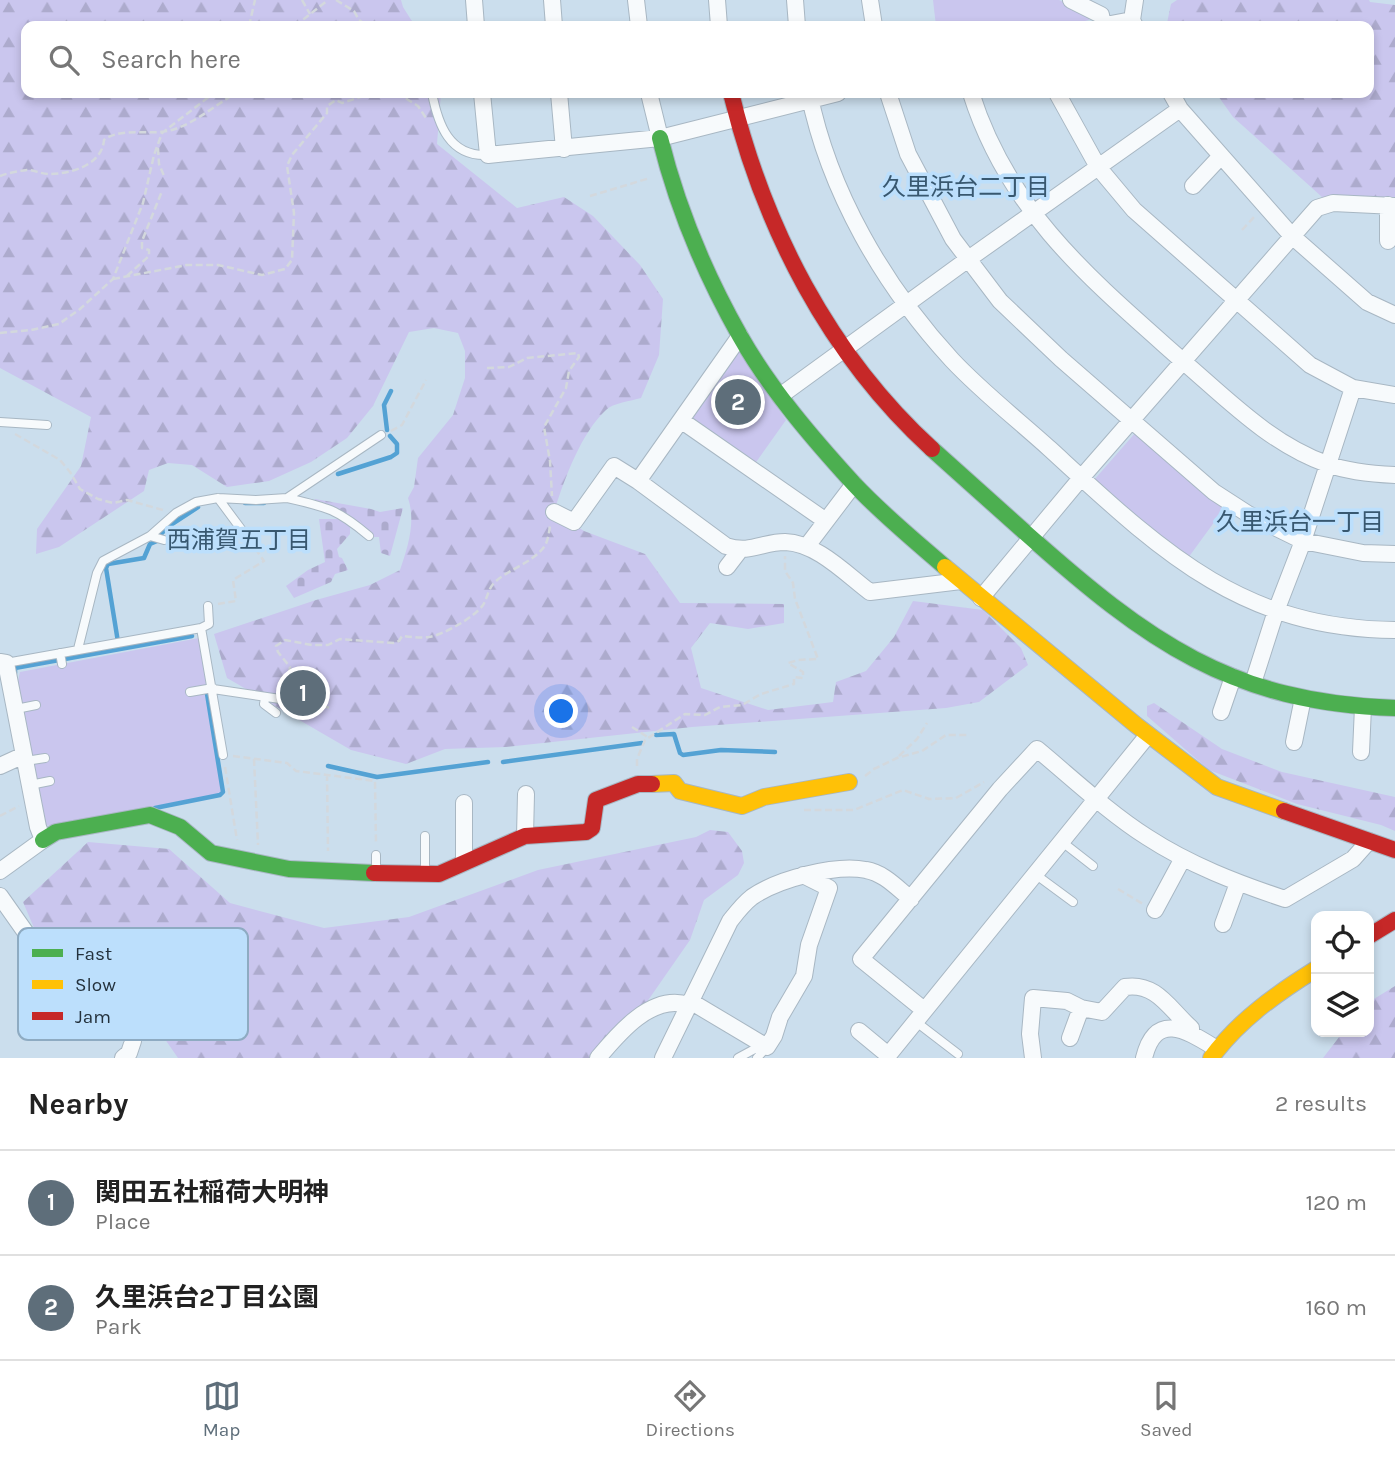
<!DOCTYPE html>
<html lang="en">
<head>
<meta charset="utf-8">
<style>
  :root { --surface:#fff; --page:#f2f2f2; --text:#222; --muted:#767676; --line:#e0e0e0; --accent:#5e6e7a }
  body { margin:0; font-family:Karla,"Noto Sans JP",sans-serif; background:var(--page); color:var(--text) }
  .controls { position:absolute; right:21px; bottom:21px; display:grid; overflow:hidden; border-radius:14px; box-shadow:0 4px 10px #0003 }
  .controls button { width:63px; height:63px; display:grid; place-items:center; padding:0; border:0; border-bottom:2px solid var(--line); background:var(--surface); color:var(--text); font:35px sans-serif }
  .you { position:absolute; left:562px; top:712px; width:24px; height:24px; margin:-18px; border:5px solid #fff; border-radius:50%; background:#1a73e8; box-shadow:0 0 0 10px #1a73e833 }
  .badge { display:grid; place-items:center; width:46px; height:46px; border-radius:50%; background:var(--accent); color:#fff; font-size:23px; font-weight:700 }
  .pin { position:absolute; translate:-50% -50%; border:4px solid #fff; box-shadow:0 2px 7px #0006 }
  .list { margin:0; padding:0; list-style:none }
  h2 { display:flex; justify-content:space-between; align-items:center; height:91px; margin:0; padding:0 28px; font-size:30px }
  h2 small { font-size:23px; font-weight:400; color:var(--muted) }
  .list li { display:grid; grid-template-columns:46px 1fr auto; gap:21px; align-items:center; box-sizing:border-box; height:105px; padding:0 28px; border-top:2px solid var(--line) }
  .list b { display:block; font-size:26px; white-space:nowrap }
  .list p { margin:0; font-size:23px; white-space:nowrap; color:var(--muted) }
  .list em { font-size:23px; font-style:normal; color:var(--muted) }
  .icon { flex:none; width:38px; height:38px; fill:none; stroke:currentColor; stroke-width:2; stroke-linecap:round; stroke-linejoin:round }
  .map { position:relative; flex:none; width:1395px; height:1058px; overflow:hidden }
  .search { position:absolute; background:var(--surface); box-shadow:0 4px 10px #0003; left:21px; right:21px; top:21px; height:77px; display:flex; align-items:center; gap:18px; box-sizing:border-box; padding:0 24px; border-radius:14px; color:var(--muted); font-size:26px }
  .sheet { height:301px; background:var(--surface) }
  nav { display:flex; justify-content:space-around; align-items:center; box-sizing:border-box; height:98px; border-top:2px solid var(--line); background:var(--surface); font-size:19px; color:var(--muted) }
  nav a { display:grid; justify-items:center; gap:4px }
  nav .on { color:var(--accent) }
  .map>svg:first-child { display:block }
  .forest { fill:url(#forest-firs) }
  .cemetery { fill:url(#cemetery-stones) }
  .green { fill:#cac6ee }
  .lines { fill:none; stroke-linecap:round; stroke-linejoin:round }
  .stream { stroke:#54a2d4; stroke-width:4.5 }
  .lane-casing { stroke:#a8b7c3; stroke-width:10 }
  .street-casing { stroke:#a8b7c3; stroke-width:18 }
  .fast-casing { stroke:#a8b7c3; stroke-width:18 }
  .slow-casing { stroke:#a8b7c3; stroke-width:18 }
  .jam-casing { stroke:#a8b7c3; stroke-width:18 }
  .path { stroke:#d3d8dd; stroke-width:2.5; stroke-dasharray:7 3.5; stroke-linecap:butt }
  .lane { stroke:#f7fafc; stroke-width:8 }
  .street { stroke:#f7fafc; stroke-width:16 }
  .fast { stroke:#4caf50; stroke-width:16 }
  .slow { stroke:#ffc107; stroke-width:16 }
  .jam { stroke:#c62828; stroke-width:16 }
  .labels { text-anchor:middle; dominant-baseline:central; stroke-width:7; stroke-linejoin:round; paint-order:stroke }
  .neighbourhood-label { font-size:24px; fill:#385870; stroke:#bcdffc }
  .key { fill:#bcdffc; stroke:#8eabc2; stroke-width:2 }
  .key-label { font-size:19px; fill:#23313c }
</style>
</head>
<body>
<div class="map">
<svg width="1395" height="1058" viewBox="0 0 1395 1058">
  <defs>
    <pattern id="forest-firs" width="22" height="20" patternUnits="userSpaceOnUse" patternTransform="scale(1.75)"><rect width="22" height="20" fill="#cac6ee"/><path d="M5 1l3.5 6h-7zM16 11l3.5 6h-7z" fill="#adabcd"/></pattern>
    <pattern id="cemetery-stones" width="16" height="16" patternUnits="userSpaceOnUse" patternTransform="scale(1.75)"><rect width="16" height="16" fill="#cac6ee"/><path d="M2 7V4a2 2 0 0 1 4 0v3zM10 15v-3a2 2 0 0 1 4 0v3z" fill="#adabcd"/></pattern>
  </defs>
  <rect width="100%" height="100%" fill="#cbdeed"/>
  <path class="forest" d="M0,0H401L403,7L415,26H26V93H441L437,144L517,208L564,197L593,216L640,265L663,299L659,355L641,398C631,401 613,403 606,410C581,433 564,480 554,512L584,531L645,554L680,603L784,604V623L748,629L710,623L691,648L701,688L768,710L833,702L836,682L866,671L894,637L913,601L983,610L1021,648L1028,665L979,702L946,708L692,727L506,747L445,749L406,764L351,750L227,678L214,634L316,600L370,585L400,570C408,547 416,521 408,498L414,487L418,458L453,415L465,378V351L458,333L434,328L409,332L373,406L347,438L311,462L269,481L227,487L192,465L168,463L149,470L144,491L59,547L36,554L37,529L81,466L91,417L0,368Z
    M1177,0H1369L1370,2L1395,5V199L1322,197L1233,117L1216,93H1369V26H1170L1167,23L1171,4Z
    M1154,703L1222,749L1282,772L1395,797V831L1381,825L1297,804L1209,770L1147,716V706Z
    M710,830L728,832L742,851L744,863L738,875L704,900L690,940L608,1058H178L160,1032L43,949L23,902L88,842L169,849L230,903L324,928L409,917L538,870L696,837Z
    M1395,986V1058H1323L1343,1032H1369V1002Z"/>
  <path class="cemetery" d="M315,499L371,509L380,512L403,508L390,556L381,553L379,537H372L340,510L314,503Z
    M319,519H345L350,524V534L337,549L339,557L342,558L348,570L335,574L331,582L294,598L286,586L308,570L325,562Z"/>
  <path class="green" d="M933,0H1059L1090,15L1089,20L1065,26H936Z
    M739,352L786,420L754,465L694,422L693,416Z
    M1136,432L1226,506L1188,558L1142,522L1094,480Z
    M199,638L223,794L45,826L18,681L20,672Z"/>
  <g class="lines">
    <path class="stream" d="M387,430L384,405L391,391
      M338,474L391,457L397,453V444L390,436
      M245,503H264
      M160,535L169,526L198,507
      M118,642L106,568L108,564L144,558L150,544L157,541
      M15,673V668L192,636
      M656,735L674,734L680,753L683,755L721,750L775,752
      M503,762L642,743
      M328,766L377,777L488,762
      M155,808L220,795L223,792L207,694"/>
    <g class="lane-casing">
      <path id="lane" d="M432,93C438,124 449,157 488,155
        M0,422L47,425
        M218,498L241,529
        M287,498C327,507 337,509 369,536
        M150,536L164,540
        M201,628L209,624L208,606
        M78,649L97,573L103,561L150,536L176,513L196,502L218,498L256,500L287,498L381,435
        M60,653L62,664
        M6,663L201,628L223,755
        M213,689L280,699
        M190,692L213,688
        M265,698L264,704L276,713
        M16,709L36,705
        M26,761L45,758
        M30,785L50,781
        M1061,841L1093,866
        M376,870V855
        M425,872V836
        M1035,874L1073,902
        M915,1021L958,1054
        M738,1058L762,1045
        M757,1058L767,1047"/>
    </g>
    <g class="street-casing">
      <path id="street" d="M474,0L476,26
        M552,0L554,26
        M636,0L639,26
        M717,0L719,26
        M795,0L797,26
        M870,0L874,26
        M1071,0L1101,15L1103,25
        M1135,0L1132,20L1135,26
        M1100,26L1132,20
        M482,93L488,155L660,138L838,93
        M559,93L564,149
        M649,93L660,138
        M809,93C829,192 884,286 952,360C982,392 1018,420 1050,449C1157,547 1239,629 1395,630
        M888,93L908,154L953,239L1000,301L1061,359L1214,492L1248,514L1303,541L1363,553L1395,554
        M971,93C1009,214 1094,282 1185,363C1229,401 1271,444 1327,464C1349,472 1372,474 1395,475
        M1057,93L1098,167L1134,210L1310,365L1353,388L1395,395
        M1171,93L1180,109L1292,236L1367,302L1395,315
        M1193,186L1221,156
        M1388,205V241
        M740,336L638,481L726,546C751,554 762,542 785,542C817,543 846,574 870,592L961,581
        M780,396L967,260L1180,109
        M682,421L826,521
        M554,512L574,522L614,466L638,481
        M807,546L854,484
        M727,567L740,550
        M981,598L1081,478L1317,208L1333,203L1395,206
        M0,662L6,663L38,827L43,840L0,871
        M1253,683L1276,611L1303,541L1353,388
        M1221,712L1233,677
        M1294,742L1303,698
        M1361,752L1363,707
        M0,766L24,755
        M525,836L526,794
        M464,862V803
        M0,896L38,950L54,963L89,1000L125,1021L133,1041L129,1053L123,1058
        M1155,910L1183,858
        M1223,924L1238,883
        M690,1001L767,1047L774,1036L780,1017L804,976L809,945L829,888L803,875
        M924,1010L861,959L1000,789L1037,749C1072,778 1108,812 1147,837C1190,865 1237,883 1285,899L1353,859L1369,841
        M27,1015L40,1025L74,985
        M859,1031L888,1055
        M1070,1038L1081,1008
        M598,1058C618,1034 652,993 688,1005
        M663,1058L730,921C737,912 743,904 752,897C778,879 835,864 866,870C884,873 897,888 911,899
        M886,1058L1148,735
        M1033,1058L1030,1034L1033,998L1067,1001L1081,1008L1102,1012L1125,987C1157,982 1170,1010 1191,1028V1033
        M1144,1058C1156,1009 1189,1032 1217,1049"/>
    </g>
    <g class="fast-casing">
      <path id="fast" d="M660,138C677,207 705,274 740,336C770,389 813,439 854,484C882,514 914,540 945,567
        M932,449C964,478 996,506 1028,535C1146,640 1231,703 1395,708
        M43,840L56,832L150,815L180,827L211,853L289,869L374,873"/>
    </g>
    <g class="slow-casing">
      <path id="slow" d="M945,567L1136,725L1217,787L1284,811
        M652,784L674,783L680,791L742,806L764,797L849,782
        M1211,1058C1239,1020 1276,994 1316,969"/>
    </g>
    <g class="jam-casing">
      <path id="jam" d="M731,93C764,228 829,355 932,449
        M1284,811L1395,850
        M374,873L439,874L525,836L586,832L592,828L596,800L638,784H652
        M1369,936L1395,920"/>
    </g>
    <path class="path" d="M302,0L310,14
      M336,0L354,11L359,20L368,26
      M249,26L255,0
      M295,26L328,0
      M397,93L418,106L426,118
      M254,94L255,93
      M158,148L159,164L164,176
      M0,176C8,173 18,171 27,170C34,170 41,174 49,174C71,174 102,165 104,140C122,126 153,137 175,129C196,122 214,106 233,95
      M590,196L650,178
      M1242,230L1256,215
      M127,276L149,256V250L142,248V241L162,191
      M113,279L187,265H218L262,275L285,269L292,260L294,213L287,166L292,155L327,113V106L336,100L342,103L373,93
      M0,333L31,330L59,324L80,309L113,279L143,203L154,155L162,133L214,93
      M487,368L509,367L527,358L578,353L579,357L569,371L566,388L544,427L550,461L552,496
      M391,431L402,425L426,380
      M15,434L60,460L70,472L80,489L98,499L113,503L127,500L163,510
      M218,604L236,601L233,580L264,561L247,537
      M293,683L289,675L290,667L278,652L276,646L285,640L312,645H328L340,639L394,643L399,641L402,636C411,637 420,638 429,637C443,635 475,617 483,605C488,597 488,588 496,581C510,569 533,562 544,547C548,542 549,532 550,526
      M291,701L332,708
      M632,727L649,738
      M233,756L287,763L296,771L375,781L376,844
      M899,756L917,739L927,723
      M254,759L258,845
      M637,766V759L645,740L685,714L705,715L720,707L742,705L761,694L794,684V677L803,678V672L788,663L798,660L818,659L795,599L793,583L785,571V556
      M225,767L237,840
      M327,774L328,851
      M865,776L874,769L897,758L922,751L946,735H967
      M804,810H854L903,790L929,799L956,798L984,782
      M0,816L19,806
      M1118,889L1143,904"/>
    <use href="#lane" class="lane"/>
    <use href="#street" class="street"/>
    <use href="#fast" class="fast"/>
    <use href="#slow" class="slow"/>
    <use href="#jam" class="jam"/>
  </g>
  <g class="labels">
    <g class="neighbourhood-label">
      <text x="966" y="187">久里浜台二丁目</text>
      <text x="1300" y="522">久里浜台一丁目</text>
      <text x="239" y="540">西浦賀五丁目</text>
    </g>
  </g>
  <rect x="18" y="928" width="230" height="112" rx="10" class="key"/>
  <rect x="32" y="949" width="31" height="8" fill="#4caf50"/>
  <rect x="32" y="980" width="31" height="9" fill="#ffc107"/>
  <rect x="32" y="1012" width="31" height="8" fill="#c62828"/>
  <g class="key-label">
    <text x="75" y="960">Fast</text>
    <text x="75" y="991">Slow</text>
    <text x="75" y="1023">Jam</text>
  </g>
</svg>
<div class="controls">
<button><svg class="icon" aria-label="locate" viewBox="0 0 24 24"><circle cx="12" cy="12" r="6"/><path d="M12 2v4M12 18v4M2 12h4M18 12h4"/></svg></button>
<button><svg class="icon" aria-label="layers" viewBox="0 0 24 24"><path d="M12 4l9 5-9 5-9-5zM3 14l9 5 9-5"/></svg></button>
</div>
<div class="you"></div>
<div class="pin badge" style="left:303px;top:693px">1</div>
<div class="pin badge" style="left:738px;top:402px">2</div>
<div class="search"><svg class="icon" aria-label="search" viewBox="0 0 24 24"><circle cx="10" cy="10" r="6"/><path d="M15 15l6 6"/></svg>Search here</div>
</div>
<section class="sheet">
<h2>Nearby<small>2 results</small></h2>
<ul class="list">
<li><span class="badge">1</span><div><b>関田五社稲荷大明神</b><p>Place</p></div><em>120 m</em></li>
<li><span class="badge">2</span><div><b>久里浜台2丁目公園</b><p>Park</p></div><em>160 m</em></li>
</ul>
</section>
<nav>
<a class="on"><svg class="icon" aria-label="map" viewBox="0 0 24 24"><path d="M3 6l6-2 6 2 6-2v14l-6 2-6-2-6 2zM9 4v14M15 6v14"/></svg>Map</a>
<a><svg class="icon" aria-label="directions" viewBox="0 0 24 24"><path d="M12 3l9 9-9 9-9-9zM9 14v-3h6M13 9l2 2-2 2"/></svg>Directions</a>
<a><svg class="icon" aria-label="saved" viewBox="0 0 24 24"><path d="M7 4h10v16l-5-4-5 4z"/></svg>Saved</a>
</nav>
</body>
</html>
